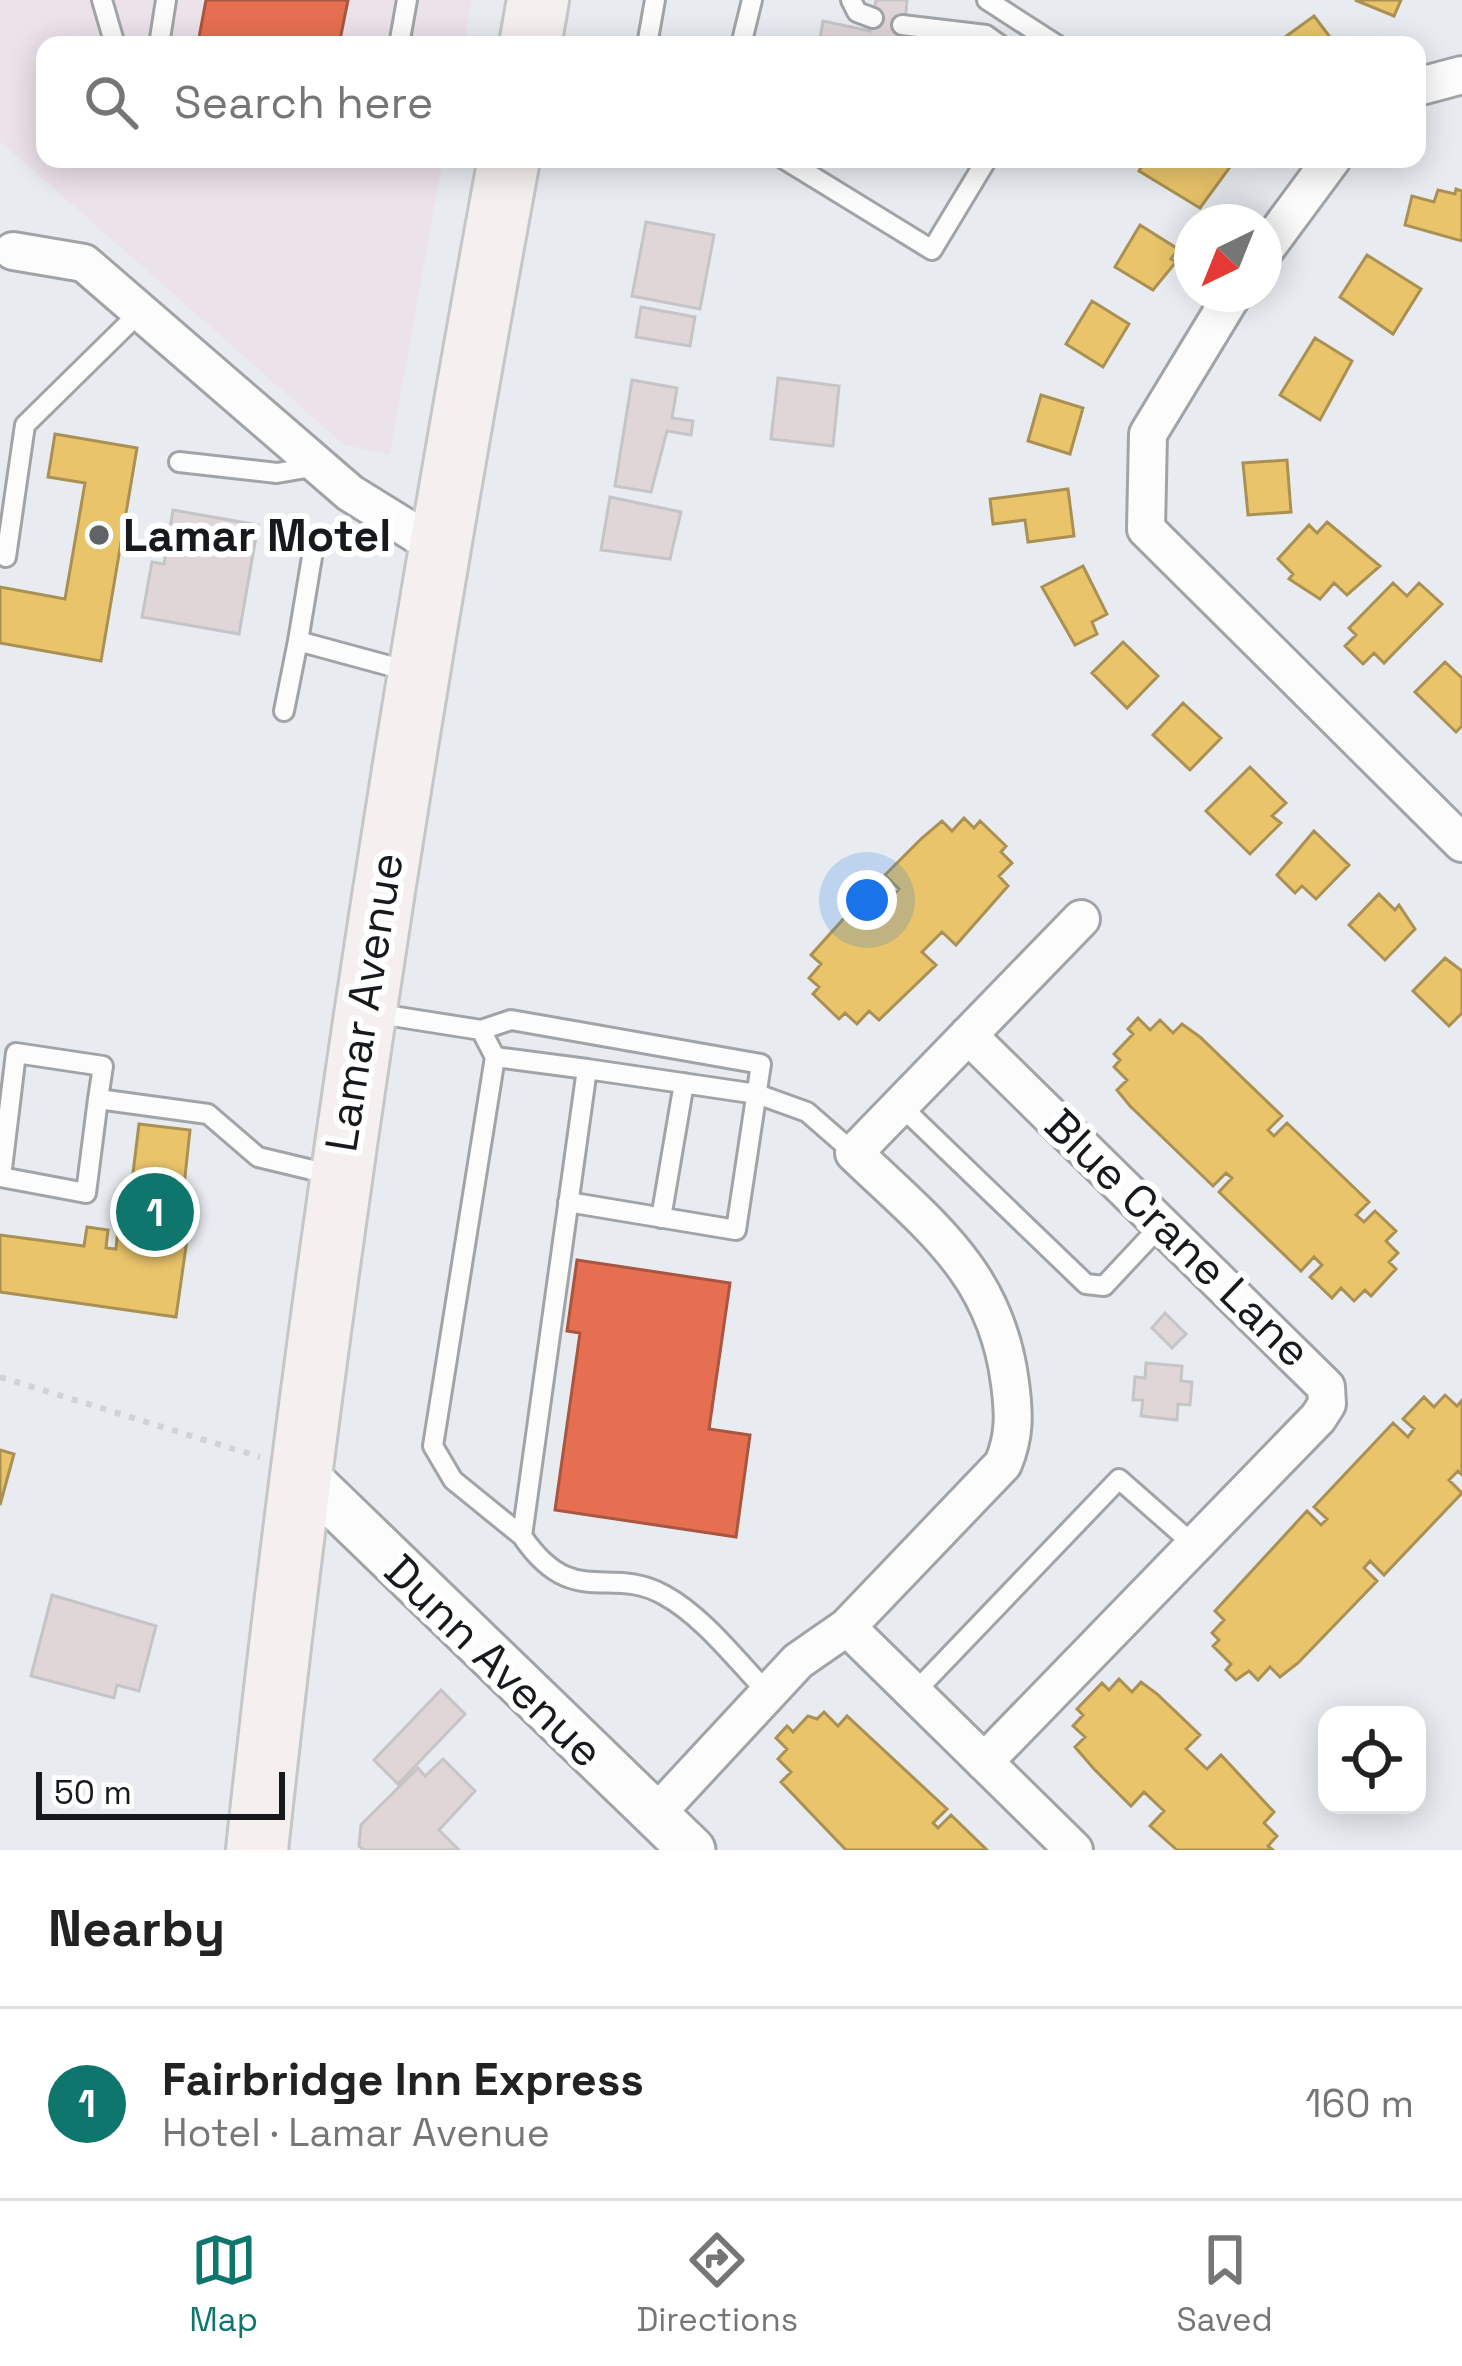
<!DOCTYPE html>
<html lang="en">
<head>
<meta charset="utf-8">
<style>
  :root { --surface:#fff; --page:#f6f6f6; --text:#222; --muted:#767676; --line:#e0e0e0; --accent:#0f766e }
  body { margin:0; font-family:"Space Grotesk",sans-serif; background:var(--page); color:var(--text) }
  .controls { position:absolute; right:36px; bottom:36px; display:grid; overflow:hidden; border-radius:24px; box-shadow:0 6px 30px #0003 }
  .controls button { width:108px; height:108px; display:grid; place-items:center; padding:0; border:0; border-bottom:3px solid var(--line); background:var(--surface); color:var(--text); font:60px sans-serif }
  .compass { position:absolute; left:1174px; top:204px; width:108px; height:108px; border-radius:50%; background:var(--surface); box-shadow:0 6px 30px #0003; rotate:223deg }
  .scale { position:absolute; left:36px; bottom:30px; width:249px; box-sizing:border-box; padding-left:12px; border:6px solid #171a1d; border-top:0; font-size:33px; line-height:42px; white-space:nowrap; color:#171a1d; -webkit-text-stroke:9px #fff; paint-order:stroke }
  .you { position:absolute; left:867px; top:900px; width:42px; height:42px; margin:-30px; border:9px solid #fff; border-radius:50%; background:#1a73e8; box-shadow:0 0 0 18px #1a73e833 }
  .badge { display:grid; place-items:center; width:78px; height:78px; border-radius:50%; background:var(--accent); color:#fff; font-size:39px; font-weight:700 }
  .pin { position:absolute; translate:-50% -50%; border:6px solid #fff; box-shadow:0 3px 12px #0006 }
  .list { margin:0; padding:0; list-style:none }
  h2 { display:flex; justify-content:space-between; align-items:center; height:156px; margin:0; padding:0 48px; font-size:51px }
  h2 small { font-size:39px; font-weight:400; color:var(--muted) }
  .list li { display:grid; grid-template-columns:78px 1fr auto; gap:36px; align-items:center; box-sizing:border-box; height:192px; padding:0 48px; border-top:3px solid var(--line) }
  .list b { display:block; font-size:45px; white-space:nowrap }
  .list p { margin:0; font-size:39px; white-space:nowrap; color:var(--muted) }
  .list em { font-size:39px; font-style:normal; color:var(--muted) }
  .icon { flex:none; width:66px; height:66px; fill:none; stroke:currentColor; stroke-width:2; stroke-linecap:round; stroke-linejoin:round }
  .map { position:relative; flex:none; width:1462px; height:1850px; overflow:hidden }
  .search { position:absolute; background:var(--surface); box-shadow:0 6px 30px #0003; left:36px; right:36px; top:36px; height:132px; display:flex; align-items:center; gap:30px; box-sizing:border-box; padding:0 42px; border-radius:24px; color:var(--muted); font-size:45px }
  .sheet { height:348px; background:var(--surface) }
  nav { display:flex; justify-content:space-around; align-items:center; box-sizing:border-box; height:168px; border-top:3px solid var(--line); background:var(--surface); font-size:33px; color:var(--muted) }
  nav a { display:grid; justify-items:center; gap:6px }
  nav .on { color:var(--accent) }
  .map>svg:first-child { display:block }
  .commercial { fill:#ece2ea }
  .homes { fill:#e9c46a; stroke:#aa9153; stroke-width:3 }
  .shops { fill:#e76f51; stroke:#a95641; stroke-width:3 }
  .building { fill:#e0d6d8; stroke:#c5c4c6; stroke-width:3 }
  .lines { fill:none; stroke-linecap:round; stroke-linejoin:round }
  .service-casing { stroke:#a1a4a7; stroke-width:24 }
  .minor-casing { stroke:#a1a4a7; stroke-width:42 }
  .tertiary-casing { stroke:#a1a4a7; stroke-width:51 }
  .primary-casing { stroke:#c4c6c8; stroke-width:66 }
  .path { stroke:#d0d2d3; stroke-width:6; stroke-dasharray:6 9; stroke-linecap:butt }
  .service { stroke:#fcfcfd; stroke-width:18 }
  .minor { stroke:#fcfcfd; stroke-width:36 }
  .tertiary { stroke:#fcfcfd; stroke-width:45 }
  .primary { stroke:#f5f0ef; stroke-width:60 }
  .poi-dot { fill:#606467; stroke:#fff; stroke-width:4.5 }
  .labels { text-anchor:middle; dominant-baseline:central; stroke-width:12; stroke-linejoin:round; paint-order:stroke }
  .poi-label { font-size:45px; font-weight:bold; fill:#171a1d; stroke:#fff; text-anchor:start }
  .street-label { font-size:45px; fill:#171a1d; stroke:#fff }
</style>
</head>
<body>
<div class="map">
<svg width="1462" height="1850" viewBox="0 0 1462 1850">
  <rect width="100%" height="100%" fill="#e8ecf0"/>
  <path class="commercial" d="M0,0H472L464,45H45V159H443L390,454L344,445L0,141Z"/>
  <path class="homes" d="M1355,0H1401L1394,16Z
    M1314,16L1336,45H1274Z
    M1146,159H1216L1230,167L1200,208L1139,171Z
    M1456,189L1462,191V241L1405,225L1412,196L1434,202L1438,190L1455,194Z
    M1140,225L1178,249L1171,259L1176,262L1153,290L1115,267Z
    M1367,255L1421,289L1393,334L1340,297Z
    M1092,301L1129,324L1103,367L1066,344Z
    M1315,338L1352,361L1320,420L1280,395Z
    M1041,395L1083,408L1070,454L1028,441Z
    M55,434L137,448L101,661L0,643V587L65,599L85,483L48,477Z
    M1287,460L1291,512L1248,515L1243,463Z
    M1068,489L1074,536L1028,542L1025,520L993,524L990,499Z
    M1327,522L1380,566L1347,595L1334,583L1320,599L1289,579L1293,574L1278,559L1309,525L1317,533Z
    M1083,566L1107,614L1092,622L1097,634L1075,645L1042,587Z
    M1393,583L1407,596L1419,583L1442,604L1384,663L1374,653L1363,664L1345,646L1356,635L1349,628Z
    M1123,642L1158,676L1127,708L1092,673Z
    M1445,662L1462,678V726L1456,732L1415,692Z
    M1183,703L1221,738L1190,770L1153,735Z
    M1250,767L1286,803L1272,816L1281,823L1250,854L1206,811Z
    M964,818L974,828L980,821L1006,846L1001,852L1012,863L999,876L1008,886L956,945L942,932L922,952L936,965L879,1020L869,1011L857,1024L845,1013L839,1019L813,994L819,987L809,978L821,964L811,955L864,896L879,910L899,889L885,875L922,838L942,821L952,831Z
    M1314,831L1349,865L1316,899L1302,886L1295,893L1277,875Z
    M1379,894L1395,910L1399,905L1415,929L1385,960L1349,925Z
    M1445,958L1462,971V1013L1449,1026L1413,991Z
    M1138,1018L1150,1030L1160,1020L1173,1033L1182,1024L1200,1037L1282,1116L1268,1130L1274,1136L1287,1123L1369,1202L1356,1215L1364,1222L1375,1211L1396,1231L1386,1241L1398,1253L1389,1262L1396,1269L1371,1296L1365,1290L1354,1301L1341,1288L1332,1298L1310,1277L1322,1265L1314,1257L1301,1271L1219,1192L1232,1178L1226,1173L1213,1186L1130,1106L1117,1090L1127,1080L1114,1067L1120,1060L1114,1054L1133,1034L1128,1029Z
    M139,1124L190,1130L184,1186L172,1185V1191L193,1197L176,1317L0,1292V1235L84,1246L87,1227L108,1230L106,1248L116,1249L122,1187L124,1183L149,1188L150,1183L132,1181Z
    M1445,1395L1457,1406L1462,1400V1475L1458,1471L1449,1480L1462,1493L1384,1575L1370,1561L1364,1568L1377,1581L1298,1663L1280,1677L1270,1667L1258,1680L1249,1671L1236,1680L1226,1670L1231,1664L1213,1646L1219,1640L1212,1633L1224,1620L1215,1611L1307,1511L1321,1525L1327,1519L1314,1507L1393,1423L1408,1437L1414,1429L1403,1419L1424,1397L1434,1407Z
    M0,1450L14,1454L0,1505Z
    M1119,1679L1132,1692L1141,1682L1157,1694L1200,1735L1186,1749L1207,1769L1221,1755L1274,1812L1264,1823L1277,1836L1268,1846L1273,1850H1177L1150,1826L1164,1811L1144,1792L1131,1806L1094,1769L1075,1747L1085,1737L1073,1726L1083,1715L1077,1709L1102,1683L1109,1690Z
    M824,1712L838,1726L847,1716L947,1809L933,1823L938,1828L951,1815L987,1850H846L781,1782L791,1772L778,1759L787,1749L776,1738L787,1726L793,1732L808,1716L817,1719Z"/>
  <path class="shops" d="M206,0H348L339,45L198,43Z
    M577,1260L730,1283L709,1429L750,1435L736,1537L555,1510L580,1333L567,1331Z"/>
  <path class="building" d="M876,0H907L903,45H819L823,21L870,31Z
    M646,222L714,235L700,309L632,296Z
    M641,307L695,317L690,346L636,337Z
    M778,378L839,386L833,446L771,439Z
    M632,380L677,388L672,418L693,421L691,435L667,431L651,492L615,486Z
    M610,497L681,512L670,559L601,550Z
    M173,510L258,525L239,634L142,617L152,562L164,564Z
    M1165,1313L1186,1334L1172,1348L1152,1328Z
    M1146,1363L1182,1366L1181,1381L1192,1382L1190,1405L1178,1404L1177,1420L1141,1416L1143,1400H1133L1135,1377L1145,1378Z
    M52,1595L156,1626L139,1691L117,1685L114,1698L31,1676Z
    M441,1690L465,1714L398,1784L374,1760Z
    M443,1759L475,1791L439,1830L459,1850H364L359,1846L361,1825L418,1768L425,1776Z"/>
  <g class="lines">
    <g class="service-casing">
      <path id="service" d="M102,0L115,45
        M851,0L857,12L873,18
        M987,0L1057,45
        M902,25L986,35L1000,45
        M159,45L166,0
        M399,45L407,0
        M647,45L655,0
        M741,45L752,0
        M784,159L932,250L987,159
        M179,462L277,473L318,466
        M313,551L298,641L412,672
        M6,557L25,425L140,312
        M284,711L298,641
        M373,1013L481,1030L495,1057L587,1069L522,1536C573,1611 609,1564 664,1595C704,1617 736,1660 768,1693
        M481,1030L511,1020L761,1064L736,1230L568,1202
        M495,1057L433,1446L453,1480L522,1536
        M587,1069L757,1094L807,1112L854,1153
        M98,1099L103,1066L16,1053L1,1177L86,1193L98,1099L208,1114L258,1157L333,1175
        M900,1105L1086,1284L1104,1286L1163,1223
        M661,1218L684,1083
        M914,1693L1119,1479L1194,1545"/>
    </g>
    <g class="minor-casing">
      <path id="minor" d="M1417,87L1462,75
        M13,251L84,263L350,493L437,547
        M1264,251L1332,159
        M1233,294L1148,434L1146,529L1462,843
        M968,1035L1326,1387L1327,1404L1318,1418L984,1762
        M847,1627L1074,1850
        M655,1815L798,1661L847,1627L1003,1464C1015,1436 1014,1413 1010,1383C996,1273 930,1226 854,1153L1081,919"/>
    </g>
    <g class="tertiary-casing">
      <path id="tertiary" d="M298,1469L692,1850"/>
    </g>
    <g class="primary-casing">
      <path id="primary" d="M530,45L538,0
        M257,1850C318,1282 405,720 509,159"/>
    </g>
    <path class="path" d="M0,1377L260,1457"/>
    <use href="#service" class="service"/>
    <use href="#minor" class="minor"/>
    <use href="#tertiary" class="tertiary"/>
    <use href="#primary" class="primary"/>
  </g>
  <circle class="poi-dot" cx="99" cy="535" r="12"/>
  <g class="labels">
    <g class="poi-label">
      <text x="123" y="535">Lamar Motel</text>
    </g>
    <g class="street-label">
      <text transform="translate(364 1002) rotate(-81)">Lamar Avenue</text>
      <text transform="translate(1178 1238) rotate(44)">Blue Crane Lane</text>
      <text transform="translate(494 1661) rotate(44)">Dunn Avenue</text>
    </g>
  </g>
</svg>
<div class="controls">
<button><svg class="icon" aria-label="locate" viewBox="0 0 24 24"><circle cx="12" cy="12" r="6"/><path d="M12 2v4M12 18v4M2 12h4M18 12h4"/></svg></button>
</div>
<svg class="compass" viewBox="-18 -18 36 36"><path d="M0-13l5 13h-10z" fill="#e53935"/><path d="M0 13l5-13h-10z" fill="#767676"/></svg>
<div class="scale">50 m</div>
<div class="you"></div>
<div class="pin badge" style="left:155px;top:1212px">1</div>
<div class="search"><svg class="icon" aria-label="search" viewBox="0 0 24 24"><circle cx="10" cy="10" r="6"/><path d="M15 15l6 6"/></svg>Search here</div>
</div>
<section class="sheet">
<h2>Nearby<small></small></h2>
<ul class="list">
<li><span class="badge">1</span><div><b>Fairbridge Inn Express</b><p>Hotel · Lamar Avenue</p></div><em>160 m</em></li>
</ul>
</section>
<nav>
<a class="on"><svg class="icon" aria-label="map" viewBox="0 0 24 24"><path d="M3 6l6-2 6 2 6-2v14l-6 2-6-2-6 2zM9 4v14M15 6v14"/></svg>Map</a>
<a><svg class="icon" aria-label="directions" viewBox="0 0 24 24"><path d="M12 3l9 9-9 9-9-9zM9 14v-3h6M13 9l2 2-2 2"/></svg>Directions</a>
<a><svg class="icon" aria-label="saved" viewBox="0 0 24 24"><path d="M7 4h10v16l-5-4-5 4z"/></svg>Saved</a>
</nav>
</body>
</html>
